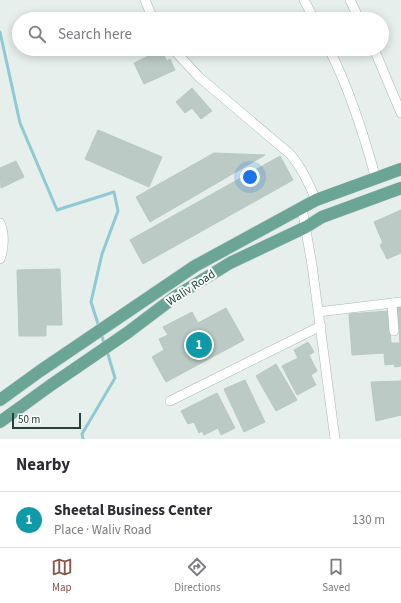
<!DOCTYPE html>
<html lang="en">
<head>
<meta charset="utf-8">
<style>
  :root { --surface:#fff; --page:#f2f2f3; --text:#2b2b33; --muted:#7c7c81; --line:#e1e1e2; --accent:#855347 }
  body { margin:0; font-family:"Source Sans 3",sans-serif; background:var(--page); color:var(--text) }
  .scale { position:absolute; left:12px; bottom:10px; width:69px; box-sizing:border-box; padding-left:4px; border:2px solid #24423a; border-top:0; font-size:11px; line-height:14px; white-space:nowrap; color:#24423a; -webkit-text-stroke:3px #f7fbf9; paint-order:stroke }
  .you { position:absolute; left:250px; top:177px; width:14px; height:14px; margin:-10px; border:3px solid #fff; border-radius:50%; background:#1a73e8; box-shadow:0 0 0 6px #1a73e833 }
  .badge { display:grid; place-items:center; width:26px; height:26px; border-radius:50%; background:var(--accent); color:#fff; font-size:13px; font-weight:700 }
  .pin { position:absolute; translate:-50% -50%; border:2px solid #fff; box-shadow:0 1px 4px #0006 }
  .list { margin:0; padding:0; list-style:none }
  h2 { display:flex; justify-content:space-between; align-items:center; height:52px; margin:0; padding:0 16px; font-size:17px }
  h2 small { font-size:13px; font-weight:400; color:var(--muted) }
  .list li { display:grid; grid-template-columns:26px 1fr auto; gap:12px; align-items:center; box-sizing:border-box; height:56px; padding:0 16px; border-top:1px solid var(--line) }
  .list b { display:block; font-size:15px; white-space:nowrap }
  .list p { margin:0; font-size:13px; white-space:nowrap; color:var(--muted) }
  .list em { font-size:13px; font-style:normal; color:var(--muted) }
  .icon { flex:none; width:22px; height:22px; fill:none; stroke:currentColor; stroke-width:2; stroke-linecap:round; stroke-linejoin:round }
  .map { position:relative; flex:none; width:401px; height:439px; overflow:hidden }
  .search { position:absolute; background:var(--surface); box-shadow:0 2px 10px #0003; left:12px; right:12px; top:12px; height:44px; display:flex; align-items:center; gap:10px; box-sizing:border-box; padding:0 14px; border-radius:22px; color:var(--muted); font-size:15px }
  .sheet { height:108px; background:var(--surface) }
  nav { display:flex; justify-content:space-around; align-items:center; box-sizing:border-box; height:56px; border-top:1px solid var(--line); background:var(--surface); font-size:11px; color:var(--muted) }
  nav a { display:grid; justify-items:center; gap:2px }
  nav .on { color:var(--accent) }
  .map>svg:first-child { display:block }
  .lines { fill:none; stroke-linecap:round; stroke-linejoin:round }
  .stream { stroke:#8ec9d4; stroke-width:3 }
  .building { fill:#bbcac4; stroke:#b8c9c2 }
  .minor-casing { stroke:#a8b8b2; stroke-width:10 }
  .major-casing { stroke:#c2cac8; stroke-width:13 }
  .minor { stroke:#fff; stroke-width:9 }
  .major { stroke:#6aa596; stroke-width:12 }
  .labels { text-anchor:middle; dominant-baseline:central; stroke-width:4; stroke-linejoin:round; paint-order:stroke }
  .street-label { font-size:12px; fill:#24423a; stroke:#f7fbf9 }
</style>
</head>
<body>
<div class="map">
<svg width="401" height="439" viewBox="0 0 401 439">
  <rect width="100%" height="100%" fill="#e6efeb"/>
  <g class="lines">
    <path class="stream" d="M0,32L20,123L57,210L114,192L118,211L102,254L91,302L99,327
      M101,332L104,344
      M83,439L82,434L115,378L107,351"/>
  </g>
  <path class="building" d="M161,50L167,61L170,59L175,70L144,84L134,63Z
    M192,88L212,111L201,119L192,108L185,113L176,102Z
    M98,130L162,157L149,187L85,159Z
    M214,153L265,155L150,222L136,197Z
    M280,156L293,180L143,264L130,240Z
    M16,161L24,177L1,188L0,168Z
    M401,210V253L387,259L380,245L383,243L374,222Z
    M60,269L62,325H46V336H19L17,270Z
    M397,307H401V366L395,367L394,364L385,365L384,353L352,355L349,314L388,311L391,343H400Z
    M226,308L244,340L166,382L152,357L164,350L159,339L168,335L163,327L192,312L198,323Z
    M308,342L314,352L309,355L317,371L311,375L316,385L297,395L282,366L298,358L294,350Z
    M276,364L297,400L276,411L256,376Z
    M245,380L265,422L244,432L224,389Z
    M401,381V415L376,421L371,382Z
    M217,393L235,428L221,435L218,428L204,435L202,431L199,433L194,422L188,424L181,411Z"/>
  <g class="lines">
    <g class="minor-casing">
      <path id="minor" d="M145,0L153,19
        M304,0L314,19
        M350,0L359,19
        M173,49L199,77L290,154C302,168 309,184 316,200
        M329,49C350,90 364,135 376,179
        M374,49L401,113
        M302,208L312,265L335,439
        M0,223C5,234 4,248 0,259
        M392,303L394,331
        M318,312L401,302
        M170,401L321,326"/>
    </g>
    <g class="major-casing">
      <path id="major" d="M0,400L40,371L195,266L316,200L401,169
        M0,422L51,385L127,333L176,296L230,263L306,227L322,217L401,188"/>
    </g>
    <use href="#minor" class="minor"/>
    <use href="#major" class="major"/>
  </g>
  <g class="labels">
    <g class="street-label">
      <text transform="translate(191 288) rotate(-33)">Waliv Road</text>
    </g>
  </g>
</svg>
<div class="scale">50 m</div>
<div class="you"></div>
<div class="pin badge" style="left:199px;top:345px;background:#0f9aa8">1</div>
<div class="search"><svg class="icon" aria-label="search" viewBox="0 0 24 24"><circle cx="10" cy="10" r="6"/><path d="M15 15l6 6"/></svg>Search here</div>
</div>
<section class="sheet">
<h2>Nearby<small></small></h2>
<ul class="list">
<li><span class="badge" style="background:#0f9aa8">1</span><div><b>Sheetal Business Center</b><p>Place · Waliv Road</p></div><em>130 m</em></li>
</ul>
</section>
<nav>
<a class="on"><svg class="icon" aria-label="map" viewBox="0 0 24 24"><path d="M3 6l6-2 6 2 6-2v14l-6 2-6-2-6 2zM9 4v14M15 6v14"/></svg>Map</a>
<a><svg class="icon" aria-label="directions" viewBox="0 0 24 24"><path d="M12 3l9 9-9 9-9-9zM9 14v-3h6M13 9l2 2-2 2"/></svg>Directions</a>
<a><svg class="icon" aria-label="saved" viewBox="0 0 24 24"><path d="M7 4h10v16l-5-4-5 4z"/></svg>Saved</a>
</nav>
</body>
</html>
